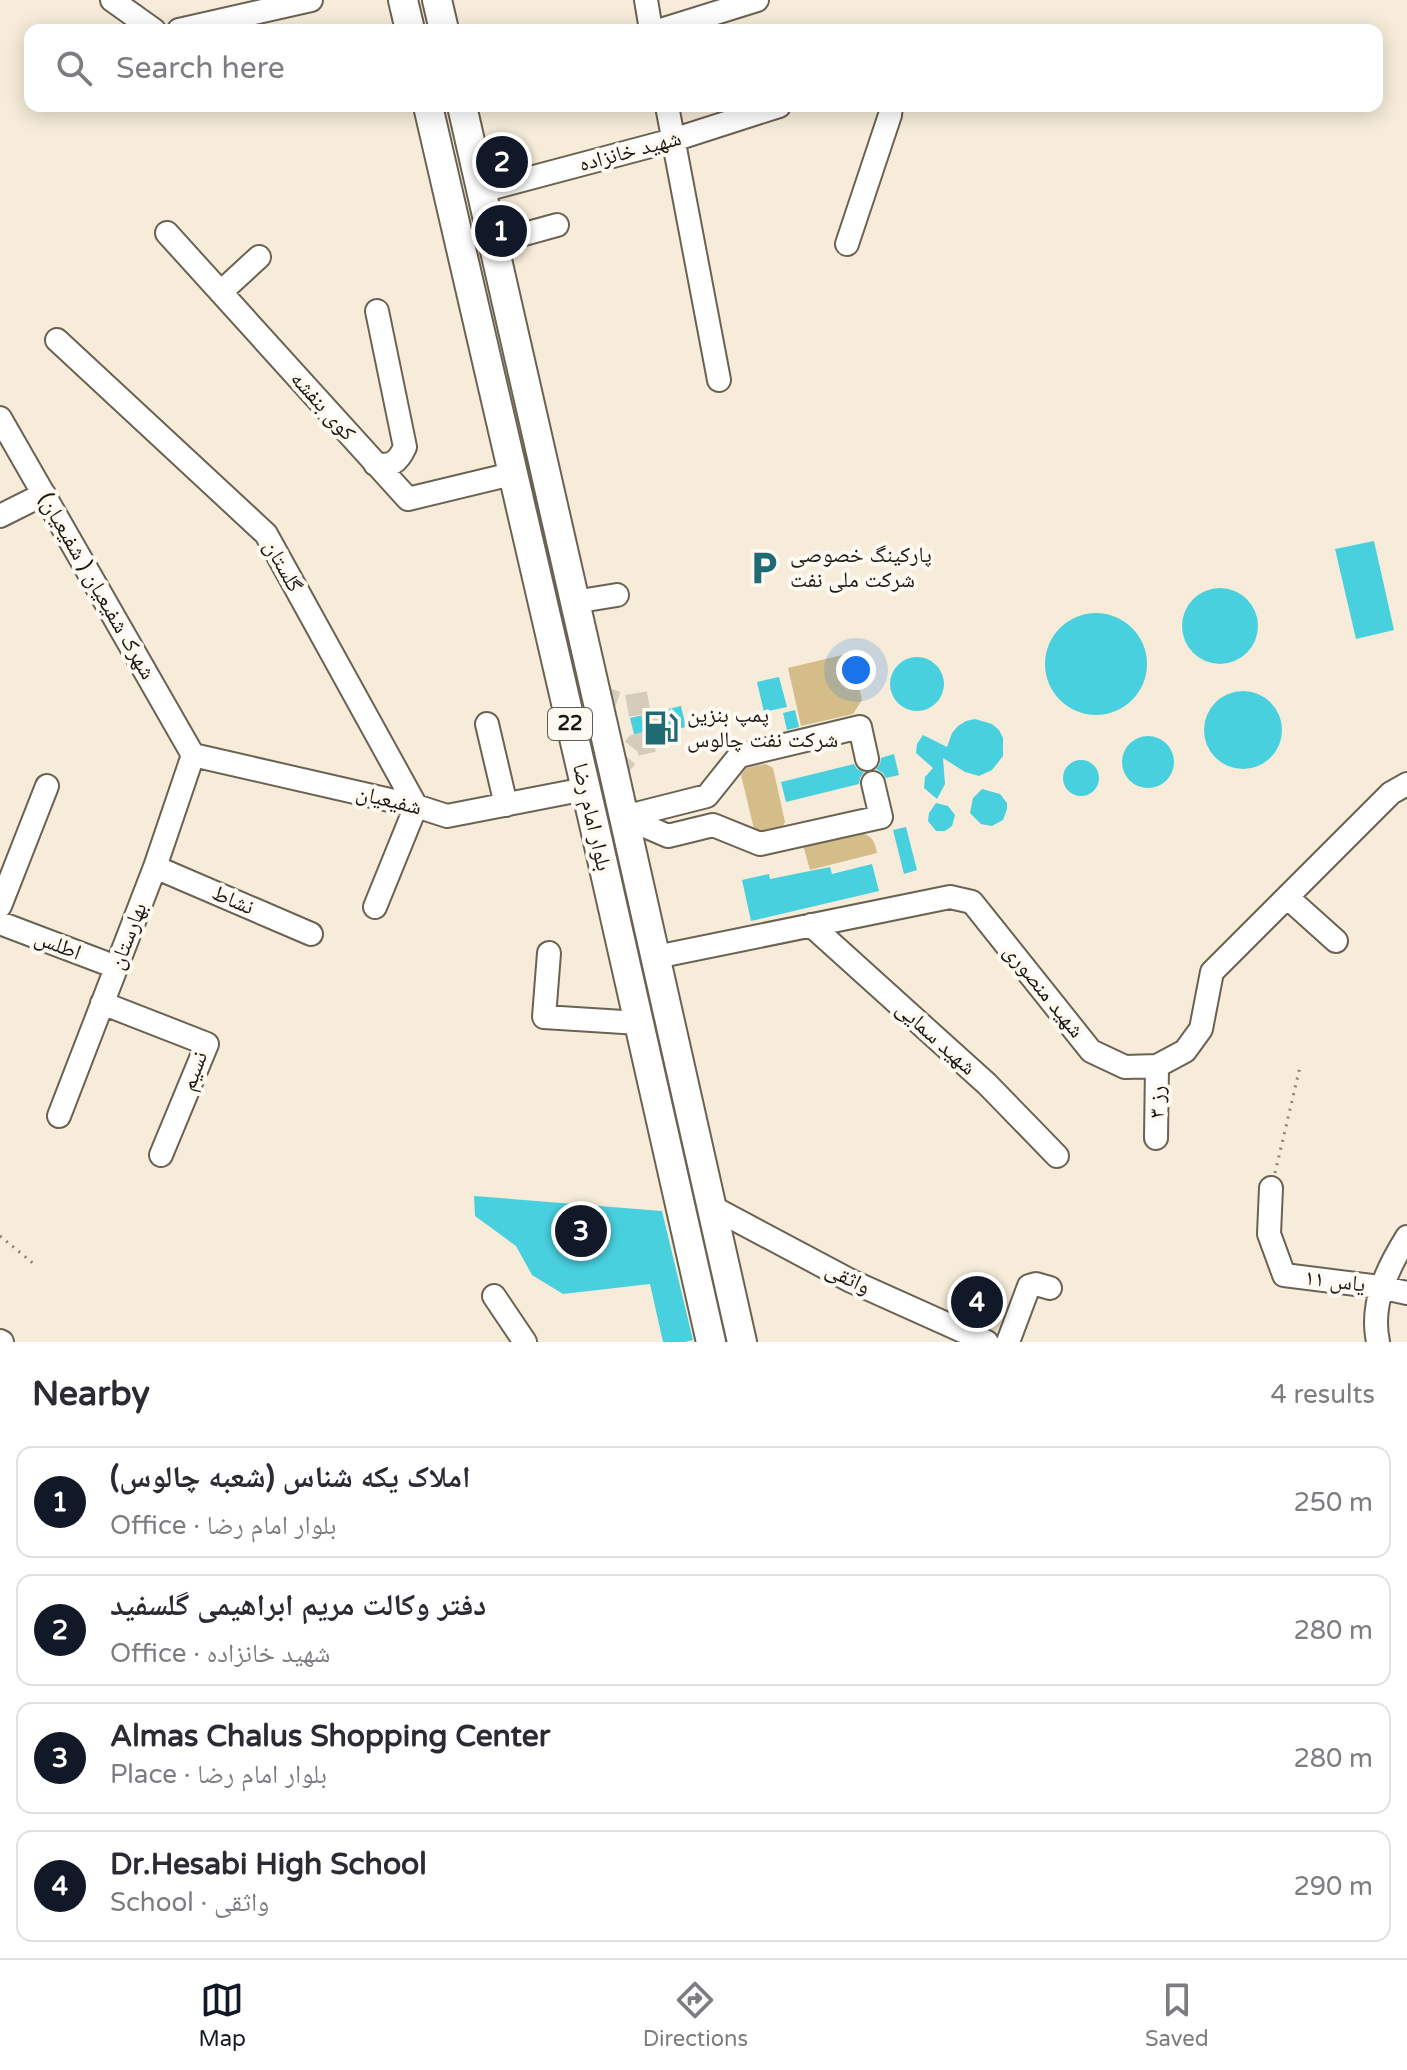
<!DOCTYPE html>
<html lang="en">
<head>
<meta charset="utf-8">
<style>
  :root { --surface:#fff; --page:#f7f7f7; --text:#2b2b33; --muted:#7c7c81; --line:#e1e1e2; --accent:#111827 }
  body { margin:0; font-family:"Varela Round","Noto Naskh Arabic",sans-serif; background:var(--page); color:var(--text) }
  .you { position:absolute; left:856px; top:670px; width:28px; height:28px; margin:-20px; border:6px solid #fff; border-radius:50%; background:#1a73e8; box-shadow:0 0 0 12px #1a73e833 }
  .badge { display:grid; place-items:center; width:52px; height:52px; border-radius:50%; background:var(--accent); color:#fff; font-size:26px; font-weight:700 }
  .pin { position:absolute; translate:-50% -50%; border:4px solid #fff; box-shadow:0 2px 8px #0006 }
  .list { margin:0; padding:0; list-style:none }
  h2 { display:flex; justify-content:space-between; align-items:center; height:104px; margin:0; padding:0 32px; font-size:34px }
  h2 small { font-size:26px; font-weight:400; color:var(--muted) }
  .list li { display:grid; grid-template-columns:52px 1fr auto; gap:24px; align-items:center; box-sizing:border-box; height:112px; margin:0 16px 16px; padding:0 16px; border:2px solid var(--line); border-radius:16px }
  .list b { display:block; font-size:30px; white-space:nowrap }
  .list p { margin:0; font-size:26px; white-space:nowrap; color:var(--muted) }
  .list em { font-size:26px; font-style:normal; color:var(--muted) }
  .icon { flex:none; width:44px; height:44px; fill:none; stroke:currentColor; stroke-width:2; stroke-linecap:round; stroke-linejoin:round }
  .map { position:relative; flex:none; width:1407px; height:1342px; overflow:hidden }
  .search { position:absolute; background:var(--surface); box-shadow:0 4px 20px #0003; left:24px; right:24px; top:24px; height:88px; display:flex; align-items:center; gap:20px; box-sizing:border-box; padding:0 28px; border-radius:16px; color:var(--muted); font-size:30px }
  .sheet { height:616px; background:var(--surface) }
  nav { display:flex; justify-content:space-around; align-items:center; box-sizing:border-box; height:112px; border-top:2px solid var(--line); background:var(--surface); font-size:22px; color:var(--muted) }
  nav a { display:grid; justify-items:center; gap:4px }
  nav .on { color:var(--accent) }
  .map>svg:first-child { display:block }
  .green { fill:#d5bd89 }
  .building { fill:#49d0de }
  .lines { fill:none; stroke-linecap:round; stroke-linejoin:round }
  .minor-tunnel { stroke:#d5ccbb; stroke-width:22; stroke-dasharray:22 11; stroke-linecap:butt }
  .minor-casing { stroke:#6a6252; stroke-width:26 }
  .major-casing { stroke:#6a6252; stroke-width:32 }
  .path { stroke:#898275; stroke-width:3; stroke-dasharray:2 6; stroke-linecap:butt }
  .minor { stroke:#fff; stroke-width:22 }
  .major { stroke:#fff; stroke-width:28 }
  .labels { text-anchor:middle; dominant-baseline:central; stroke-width:8; stroke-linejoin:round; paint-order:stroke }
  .shield { fill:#fefaf2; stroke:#5f5b54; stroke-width:2 }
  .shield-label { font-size:20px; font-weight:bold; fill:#1b1711 }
  .street-label { font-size:22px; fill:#1b1711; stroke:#fefaf2 }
  .poi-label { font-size:22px; fill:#1b1711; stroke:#fefaf2; text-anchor:start }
</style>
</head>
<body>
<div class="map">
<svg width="1407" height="1342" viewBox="0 0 1407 1342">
  <rect width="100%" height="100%" fill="#f6ecd9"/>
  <path class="green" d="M842,655L853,662L862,700L853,714L801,726L788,668Z
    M766,764L773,768L785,822L782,828L762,832L754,829L741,775L746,768Z
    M858,832C871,835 875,840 877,853L810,870L803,845Z"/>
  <path class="building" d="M1374,541L1394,630L1356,639L1335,549Z
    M1182 626a38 38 0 1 1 76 0a38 38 0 1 1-76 0Z
    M1045 664a51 51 0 1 1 102 0a51 51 0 1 1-102 0Z
    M890 684a27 27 0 1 1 54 0a27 27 0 1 1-54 0Z
    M779,677L787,707L764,712L757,682Z
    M1204 730a39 39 0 1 1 78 0a39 39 0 1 1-78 0Z
    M681,706L686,727L635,738L630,718Z
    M795,710L799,727L787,730L783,713Z
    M975,719L992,724L999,730L1003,738V756L992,770L979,776L965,772L943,758L945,784L937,799L924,788L925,777L933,768L916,753L917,744L923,735L947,747L952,733L958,726L966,721Z
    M1122 762a26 26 0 1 1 52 0a26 26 0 1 1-52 0Z
    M894,754L899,775L886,778L883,773L876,769L880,764L881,758Z
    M1063 778a18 18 0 1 1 36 0a18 18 0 1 1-36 0Z
    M854,764L857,769L864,772L860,778L859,784L786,802L781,782Z
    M982,789L1000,794L1007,803V809L1003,820L992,826L981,824L970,813L973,798Z
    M936,803L948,806L955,815L952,826L945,831H936L928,821L929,813Z
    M906,827L917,870L904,874L893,830Z
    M872,864L879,891L751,921L742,880L769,874L770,879L830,867L832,874Z
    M474,1196L662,1211L693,1340L685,1342H663L650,1284L563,1294L532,1275L516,1246L475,1216Z"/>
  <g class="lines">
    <path class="minor-tunnel" d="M596,695L627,706L649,702L657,735L658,740L636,745L614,773"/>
    <g class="minor-casing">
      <path id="minor" d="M112,0L154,30
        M646,0L651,30
        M179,30L311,0
        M661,30L757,0
        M667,106L719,380
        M481,191L673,140L779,106
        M167,233L408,499L512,474
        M492,243L557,225
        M847,244L890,115L891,106
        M221,292L259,257
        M57,340L266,534L416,806L375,907
        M0,418L193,755
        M375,464C392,467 398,462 405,447L377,311
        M0,516L44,494
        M574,602L617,595
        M487,724L506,805
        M193,755L416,806L447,816L585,789
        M867,759L860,727L739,756L707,796L624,817L668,836L713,825L760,844L881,817L873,783
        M155,867L311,934
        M1287,897L1336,941
        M0,906L47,786
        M0,923L116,967
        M811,925L987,1084L1057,1156
        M549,953L544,1017L639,1023
        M656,957L950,897L972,902L1091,1051L1125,1067L1157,1066L1185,1051L1201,1029L1212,972L1391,793L1407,784
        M102,1003L207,1044L161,1155
        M59,1116L155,867L193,755
        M1156,1138L1157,1066
        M1271,1188L1269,1234L1284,1275L1380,1287L1407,1293
        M712,1207L851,1281L987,1342
        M494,1296L525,1342
        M0,1341L2,1342
        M1008,1342L1029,1286L1036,1284L1050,1288
        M1378,1342C1370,1304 1387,1269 1407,1237"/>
    </g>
    <g class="major-casing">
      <path id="major" d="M403,0L410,30
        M437,0L444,30
        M428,106L594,824L711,1342
        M462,106L614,773L742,1342"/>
    </g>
    <path class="path" d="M1275,1173L1300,1067
      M0,1236L34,1264"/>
    <use href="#minor" class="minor"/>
    <use href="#major" class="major"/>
  </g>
  <defs>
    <g id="parking-bare" transform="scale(2.76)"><path d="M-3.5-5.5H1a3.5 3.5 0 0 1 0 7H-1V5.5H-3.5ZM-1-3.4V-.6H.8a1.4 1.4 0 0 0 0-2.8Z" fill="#206b73" stroke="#fefaf2" stroke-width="2.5" paint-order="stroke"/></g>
    <g id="fuel-bare" transform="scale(2.76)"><path d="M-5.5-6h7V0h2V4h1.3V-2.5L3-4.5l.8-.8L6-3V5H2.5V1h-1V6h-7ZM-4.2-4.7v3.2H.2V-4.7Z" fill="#206b73" stroke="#fefaf2" stroke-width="2.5" paint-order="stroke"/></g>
  </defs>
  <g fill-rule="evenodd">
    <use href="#parking-bare" x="764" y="568"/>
    <use href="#fuel-bare" x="661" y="728"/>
  </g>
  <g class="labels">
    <rect class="shield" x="548" y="708" width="44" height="32" rx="6"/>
    <g class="shield-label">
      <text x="570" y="724">22</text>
    </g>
    <g class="street-label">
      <text transform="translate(630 151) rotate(-15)">شهید خانزاده</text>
      <text transform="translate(323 406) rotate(48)">کوی بنفشه</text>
      <text transform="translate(283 566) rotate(61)">گلستان</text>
      <text transform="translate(97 586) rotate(60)">شهرک شفیعیان ( شفیعیان)</text>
      <text transform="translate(389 800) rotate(14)">شفیعیان</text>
      <text transform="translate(592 817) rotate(77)">بلوار امام رضا</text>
      <text transform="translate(233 900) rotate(23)">نشاط</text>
      <text transform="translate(128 936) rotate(-69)">بهارستان</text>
      <text transform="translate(58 945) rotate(21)">اطلس</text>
      <text transform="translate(1044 991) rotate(51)">شهید منصوری</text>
      <text transform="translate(936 1038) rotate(42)">شهید سمایی</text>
      <text transform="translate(194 1071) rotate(-70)">نسیم</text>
      <text transform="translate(1157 1102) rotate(-89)">رز ۳</text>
      <text transform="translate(848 1278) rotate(26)">واثقی</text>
      <text transform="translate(1335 1281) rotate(7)">یاس ۱۱</text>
    </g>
    <g class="poi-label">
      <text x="790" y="555">پارکینگ خصوصی<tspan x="790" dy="25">شرکت ملی نفت</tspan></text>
      <text x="687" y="715">پمپ بنزین<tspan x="687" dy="25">شرکت نفت چالوس</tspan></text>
    </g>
  </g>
</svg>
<div class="you"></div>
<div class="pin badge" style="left:501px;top:231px">1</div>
<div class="pin badge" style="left:502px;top:162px">2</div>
<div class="pin badge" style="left:581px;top:1231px">3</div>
<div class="pin badge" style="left:977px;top:1302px">4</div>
<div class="search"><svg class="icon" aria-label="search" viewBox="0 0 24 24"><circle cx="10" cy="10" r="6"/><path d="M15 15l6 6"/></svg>Search here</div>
</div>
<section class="sheet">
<h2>Nearby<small>4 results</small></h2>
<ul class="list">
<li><span class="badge">1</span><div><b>املاک یکه شناس (شعبه چالوس)</b><p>Office · بلوار امام رضا</p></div><em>250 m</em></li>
<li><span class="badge">2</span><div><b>دفتر وکالت مریم ابراهیمی گلسفید</b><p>Office · شهید خانزاده</p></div><em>280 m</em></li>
<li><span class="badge">3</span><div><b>Almas Chalus Shopping Center</b><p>Place · بلوار امام رضا</p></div><em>280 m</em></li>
<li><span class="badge">4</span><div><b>Dr.Hesabi High School</b><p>School · واثقی</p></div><em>290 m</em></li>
</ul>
</section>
<nav>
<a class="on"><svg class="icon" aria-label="map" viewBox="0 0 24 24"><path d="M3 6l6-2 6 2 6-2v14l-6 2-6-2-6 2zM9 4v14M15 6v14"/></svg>Map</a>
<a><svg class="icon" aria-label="directions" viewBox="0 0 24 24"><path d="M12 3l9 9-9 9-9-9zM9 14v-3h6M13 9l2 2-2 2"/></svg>Directions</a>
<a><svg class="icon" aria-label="saved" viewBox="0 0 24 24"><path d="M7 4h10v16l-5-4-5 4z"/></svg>Saved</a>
</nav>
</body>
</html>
